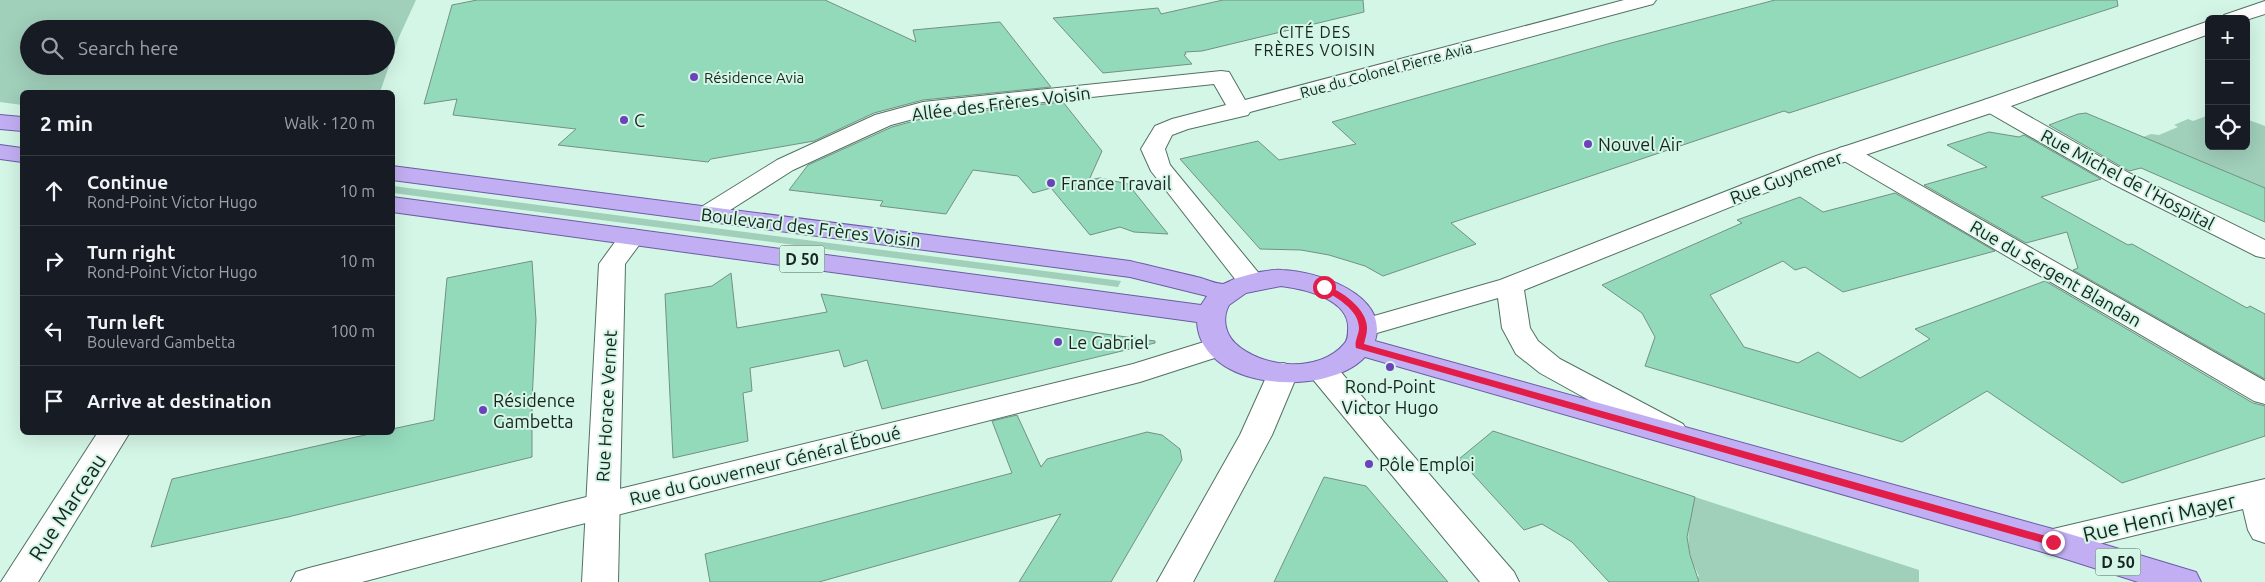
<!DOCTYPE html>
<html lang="en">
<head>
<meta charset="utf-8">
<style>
  :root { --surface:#171b24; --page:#242831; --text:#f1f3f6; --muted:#9ea1a6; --line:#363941 }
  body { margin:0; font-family:Ubuntu,sans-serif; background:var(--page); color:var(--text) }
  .controls { position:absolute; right:15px; top:15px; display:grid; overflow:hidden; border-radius:8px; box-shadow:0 5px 20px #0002 }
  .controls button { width:45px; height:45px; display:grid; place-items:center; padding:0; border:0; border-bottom:1px solid var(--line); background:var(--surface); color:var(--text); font:25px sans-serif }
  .stop { position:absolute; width:15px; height:15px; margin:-11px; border:4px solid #e11d48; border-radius:50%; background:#fff }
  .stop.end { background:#e11d48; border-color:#fff; box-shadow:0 1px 5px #0008 }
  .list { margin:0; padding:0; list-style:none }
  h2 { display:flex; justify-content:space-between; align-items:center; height:65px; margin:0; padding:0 20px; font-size:21px }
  h2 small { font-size:16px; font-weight:400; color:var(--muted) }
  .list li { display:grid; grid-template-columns:32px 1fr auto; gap:15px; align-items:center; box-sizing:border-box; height:70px; padding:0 20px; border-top:1px solid var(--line) }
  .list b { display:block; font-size:19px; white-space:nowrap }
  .list p { margin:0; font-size:16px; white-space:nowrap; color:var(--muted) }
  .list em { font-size:16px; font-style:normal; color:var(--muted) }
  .icon { flex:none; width:28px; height:28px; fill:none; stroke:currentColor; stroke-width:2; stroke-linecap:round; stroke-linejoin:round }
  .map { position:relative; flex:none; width:2265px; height:582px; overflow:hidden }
  .search { position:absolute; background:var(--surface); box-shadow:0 5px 20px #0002; left:20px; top:20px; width:375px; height:55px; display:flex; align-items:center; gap:12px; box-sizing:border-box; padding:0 18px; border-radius:28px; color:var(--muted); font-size:19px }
  .panel { position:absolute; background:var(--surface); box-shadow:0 5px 20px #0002; left:20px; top:90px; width:375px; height:345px; border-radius:8px }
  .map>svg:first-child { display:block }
  .green { fill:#a0cfba; fill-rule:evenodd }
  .building { fill:#93dabb; stroke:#739183 }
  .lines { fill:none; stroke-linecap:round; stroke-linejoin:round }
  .minor-casing { stroke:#537164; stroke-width:2 }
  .secondary-casing { stroke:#537164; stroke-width:2 }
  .primary-casing { stroke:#6c5ca4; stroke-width:2 }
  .minor { fill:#fff; fill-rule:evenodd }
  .secondary { fill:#fff; fill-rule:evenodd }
  .primary { fill:#c2aff3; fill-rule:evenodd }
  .route { fill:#e11d48 }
  .poi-dot { fill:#6b42ba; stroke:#d4f6e6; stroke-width:2 }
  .labels { text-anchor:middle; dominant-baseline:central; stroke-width:4; stroke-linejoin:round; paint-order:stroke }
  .far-street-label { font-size:15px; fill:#18241f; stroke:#d4f6e6 }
  .far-poi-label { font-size:15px; fill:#18241f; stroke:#d4f6e6; text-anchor:start }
  .far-neighbourhood-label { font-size:16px; letter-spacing:1px; fill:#18241f; stroke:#d4f6e6 }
  .shield { fill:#d4f6e6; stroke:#50635b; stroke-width:1 }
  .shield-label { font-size:16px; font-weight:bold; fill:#18241f }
  .street-label { font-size:18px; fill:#18241f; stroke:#d4f6e6 }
  .poi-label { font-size:18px; fill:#18241f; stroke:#d4f6e6; text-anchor:start }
  .near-street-label { font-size:21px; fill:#18241f; stroke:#d4f6e6 }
</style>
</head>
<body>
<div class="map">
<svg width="2265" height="582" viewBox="0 0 2265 582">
  <rect width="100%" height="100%" fill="#d4f6e6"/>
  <path class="green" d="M0,0H416L399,37L380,92H22V105L0,102ZM29,29H386V66H29Z
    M2209,115V146H2246V119L2265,126V188L2143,137L2151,134L2159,135L2178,127L2174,125L2188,119L2193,121Z
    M393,186L1121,281L1118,287L393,193Z
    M1695,497L1919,570V582H1700L1696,578L1699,576C1683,546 1688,529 1695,497Z"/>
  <path class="building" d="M477,0H825L916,42L913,30L1000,22L1051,87L923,100L874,113L814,141L711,159L708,162L558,145L576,129L453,115L457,99L424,104L452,5Z
    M1223,0H1363L1364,12L1202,51L1185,52L1186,54L1184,55L1192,64L1103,73L1053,18L1158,8L1161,14Z
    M1775,0H2117L2118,6L1789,113L1784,111L1451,223L1476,244L1383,276L1365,266L1329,255L1301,250L1260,249L1180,159L1258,141L1279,160L1356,144L1332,122L1611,43Z
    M1063,102L1102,151L1089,180L1100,178L1128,184L1168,234L1134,232L1120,227L1090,235L1051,188L1033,193L1018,176L973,170L946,214L880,206L883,201L789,190L808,165L892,127L932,116Z
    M2086,113L2265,188V222L2141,168L2129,171L2049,125L2078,114Z
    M1989,132L2019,137L2024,135L2101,179L2041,197L2128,245L2132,244L2247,308L2250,306L2265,314V379L2073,270L2078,268L2067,232L2026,243L1924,185L1987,167L1947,145Z
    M1895,193L1995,251L1843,292L1805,267L1795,270L1783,261L1710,295L1744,347L1798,363L1818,352L1860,378L1930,339L1915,329L2045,281L2253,403L2265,406V436L2122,483L1987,391L1902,442L1645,366L1655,337L1642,313L1602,285L1742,223L1737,220L1800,197L1823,212Z
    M532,261L536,320L532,401V457L288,517L151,547L172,479L378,432H392V429L434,420L447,278Z
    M731,273L737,328L827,312L821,294L1155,341V343L882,409L867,360L844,367L839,350L750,368L752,391L743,393L748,441L673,458L665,294L712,286Z
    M1017,415L1041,467L1047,459L1147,432L1162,435L1180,449L1182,460L1111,582H1019L1061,514L819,582H710L705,554L1012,473L992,421Z
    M1493,431L1695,497L1687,537L1690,555L1699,582H1609L1572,542L1542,524L1524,530L1459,459Z
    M1324,477L1366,486L1448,582H1274Z"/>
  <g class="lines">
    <g class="minor-casing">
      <path id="minor" d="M1624,0H1656L1653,4L1250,112L1248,115L1188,129L1172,135L1165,149L1170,165L1266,282L1262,288L1252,290L1242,288L1151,171L1141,149L1155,126L1172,119L1226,105L1214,84L932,114L891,125L793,170L716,219L707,222L698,219L694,214L698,209L777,160L875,115L923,102L1221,71L1229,72L1245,100Z
        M1992,98L2000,100L2129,173L2265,240V258L2256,256L2111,183L1984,110L1981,105L1984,100Z
        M1847,146L1855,148L2265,381V404L2254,401L1839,158L1835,153L1839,148Z
        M632,229L641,231L645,237L625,264L618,582H582L599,264L623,231Z
        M1322,360L1333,363L1514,572L1519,582H1480L1311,377L1307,370L1311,363Z
        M1283,363L1294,366L1298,373L1272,435L1193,582H1157L1240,435L1268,373L1272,366Z
        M98,432H130L38,582H1Z
        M2265,479V543L2253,539L2248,530L2243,509L2053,555L2041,551L2036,542L2041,533L2053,529Z"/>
    </g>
    <g class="secondary-casing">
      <path id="secondary" d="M2265,1V14L2246,20L2221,19L2224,15Z
        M2209,21V34L2000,110L1832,166L1524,290L1530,328L1538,341L1560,359L1683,424L1688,432L1683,440L1672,443L1661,440L1540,373L1516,354L1502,328L1498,298L1363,337L1353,334L1349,328L1353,322L1500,280L1816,156L1984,100Z
        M1220,337L1230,339L1235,346L1230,353L1140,382L562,529L362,582H291L296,572L309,568L562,503L1133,364Z"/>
    </g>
    <g class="primary-casing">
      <path id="primary" d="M0,115L22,117V131L0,129Z
        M0,145L22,148V162L0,159Z
        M392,166L1130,261C1154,267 1177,272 1201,278C1207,280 1217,284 1223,284C1227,283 1233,279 1237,278C1251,274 1267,269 1282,270C1316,271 1390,294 1375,341L2053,529L2196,572L2201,582H2138L2053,555L1365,357C1326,398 1201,391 1197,322L392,212V197L1201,305L1207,296L1130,277L392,180ZM1281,286C1304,289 1351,299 1348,330C1348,335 1348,340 1344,344C1319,374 1261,368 1235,343C1225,333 1222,318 1229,305L1246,293Z"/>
    </g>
    <use href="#minor" class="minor"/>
    <use href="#secondary" class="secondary"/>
    <use href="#primary" class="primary"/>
  </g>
  <path class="route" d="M1324,285C1341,290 1368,309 1367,329C1367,334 1365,339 1364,344L2053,538L2058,542L2053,546L1356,348C1354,341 1359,335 1359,328C1359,309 1335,297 1322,289L1320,287Z"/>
  <g class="poi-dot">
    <circle cx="694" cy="77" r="5"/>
    <circle cx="624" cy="120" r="5"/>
    <circle cx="1588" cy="144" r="5"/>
    <circle cx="1051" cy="183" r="5"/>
    <circle cx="1058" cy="342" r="5"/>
    <circle cx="1390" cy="367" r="5"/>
    <circle cx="483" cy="410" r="5"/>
    <circle cx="1369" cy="464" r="5"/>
  </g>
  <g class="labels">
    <g class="far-street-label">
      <text transform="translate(1386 70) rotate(-15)">Rue du Colonel Pierre Avia</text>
    </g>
    <g class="far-poi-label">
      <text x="704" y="77">Résidence Avia</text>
    </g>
    <g class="far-neighbourhood-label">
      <text x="1315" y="32">CITÉ DES<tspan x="1315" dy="18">FRÈRES VOISIN</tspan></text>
    </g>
    <g class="shield">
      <rect x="779.5" y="245.5" width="45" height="27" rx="4"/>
      <rect x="2095.5" y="548.5" width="45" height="27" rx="4"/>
    </g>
    <g class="shield-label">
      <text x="802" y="259">D 50</text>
      <text x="2118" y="562">D 50</text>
    </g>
    <g class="street-label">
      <text transform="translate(1001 103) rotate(-7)">Allée des Frères Voisin</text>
      <text transform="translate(1786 177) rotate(-21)">Rue Guynemer</text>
      <text transform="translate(2128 179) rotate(28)">Rue Michel de l'Hospital</text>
      <text transform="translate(811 227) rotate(7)">Boulevard des Frères Voisin</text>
      <text transform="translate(2056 273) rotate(30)">Rue du Sergent Blandan</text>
      <text transform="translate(606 406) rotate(-87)">Rue Horace Vernet</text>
      <text transform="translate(765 465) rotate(-14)">Rue du Gouverneur Général Éboué</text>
    </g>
    <g class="poi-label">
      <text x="634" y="120">C</text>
      <text x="1598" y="144">Nouvel Air</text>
      <text x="1061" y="183">France Travail</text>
      <text x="1068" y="342">Le Gabriel</text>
      <text x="1390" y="386" text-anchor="middle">Rond-Point<tspan x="1390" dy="21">Victor Hugo</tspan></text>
      <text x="493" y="400">Résidence<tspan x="493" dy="21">Gambetta</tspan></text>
      <text x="1379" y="464">Pôle Emploi</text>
    </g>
    <g class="near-street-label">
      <text transform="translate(67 507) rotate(-57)">Rue Marceau</text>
      <text transform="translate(2159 517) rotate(-13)">Rue Henri Mayer</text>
    </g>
  </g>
</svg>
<div class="controls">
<button>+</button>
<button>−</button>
<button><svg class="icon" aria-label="locate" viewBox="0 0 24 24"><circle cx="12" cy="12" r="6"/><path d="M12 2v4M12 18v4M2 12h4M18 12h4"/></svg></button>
</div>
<div class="stop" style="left:1324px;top:287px"></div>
<div class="stop end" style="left:2053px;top:542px"></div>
<div class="search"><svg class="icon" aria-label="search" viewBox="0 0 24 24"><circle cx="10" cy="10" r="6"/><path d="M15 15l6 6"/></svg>Search here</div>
<section class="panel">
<h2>2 min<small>Walk · 120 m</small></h2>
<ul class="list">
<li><svg class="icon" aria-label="ahead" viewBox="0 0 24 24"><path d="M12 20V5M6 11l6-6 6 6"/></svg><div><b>Continue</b><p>Rond-Point Victor Hugo</p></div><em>10 m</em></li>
<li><svg class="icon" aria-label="right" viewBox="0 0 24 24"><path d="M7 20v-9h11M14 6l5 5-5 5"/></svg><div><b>Turn right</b><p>Rond-Point Victor Hugo</p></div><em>10 m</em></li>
<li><svg class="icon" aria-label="left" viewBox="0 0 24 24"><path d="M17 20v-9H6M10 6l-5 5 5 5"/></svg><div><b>Turn left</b><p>Boulevard Gambetta</p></div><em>100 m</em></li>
<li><svg class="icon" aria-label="arrive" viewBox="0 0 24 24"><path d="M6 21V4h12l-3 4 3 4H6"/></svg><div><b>Arrive at destination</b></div></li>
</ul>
</section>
</div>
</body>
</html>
